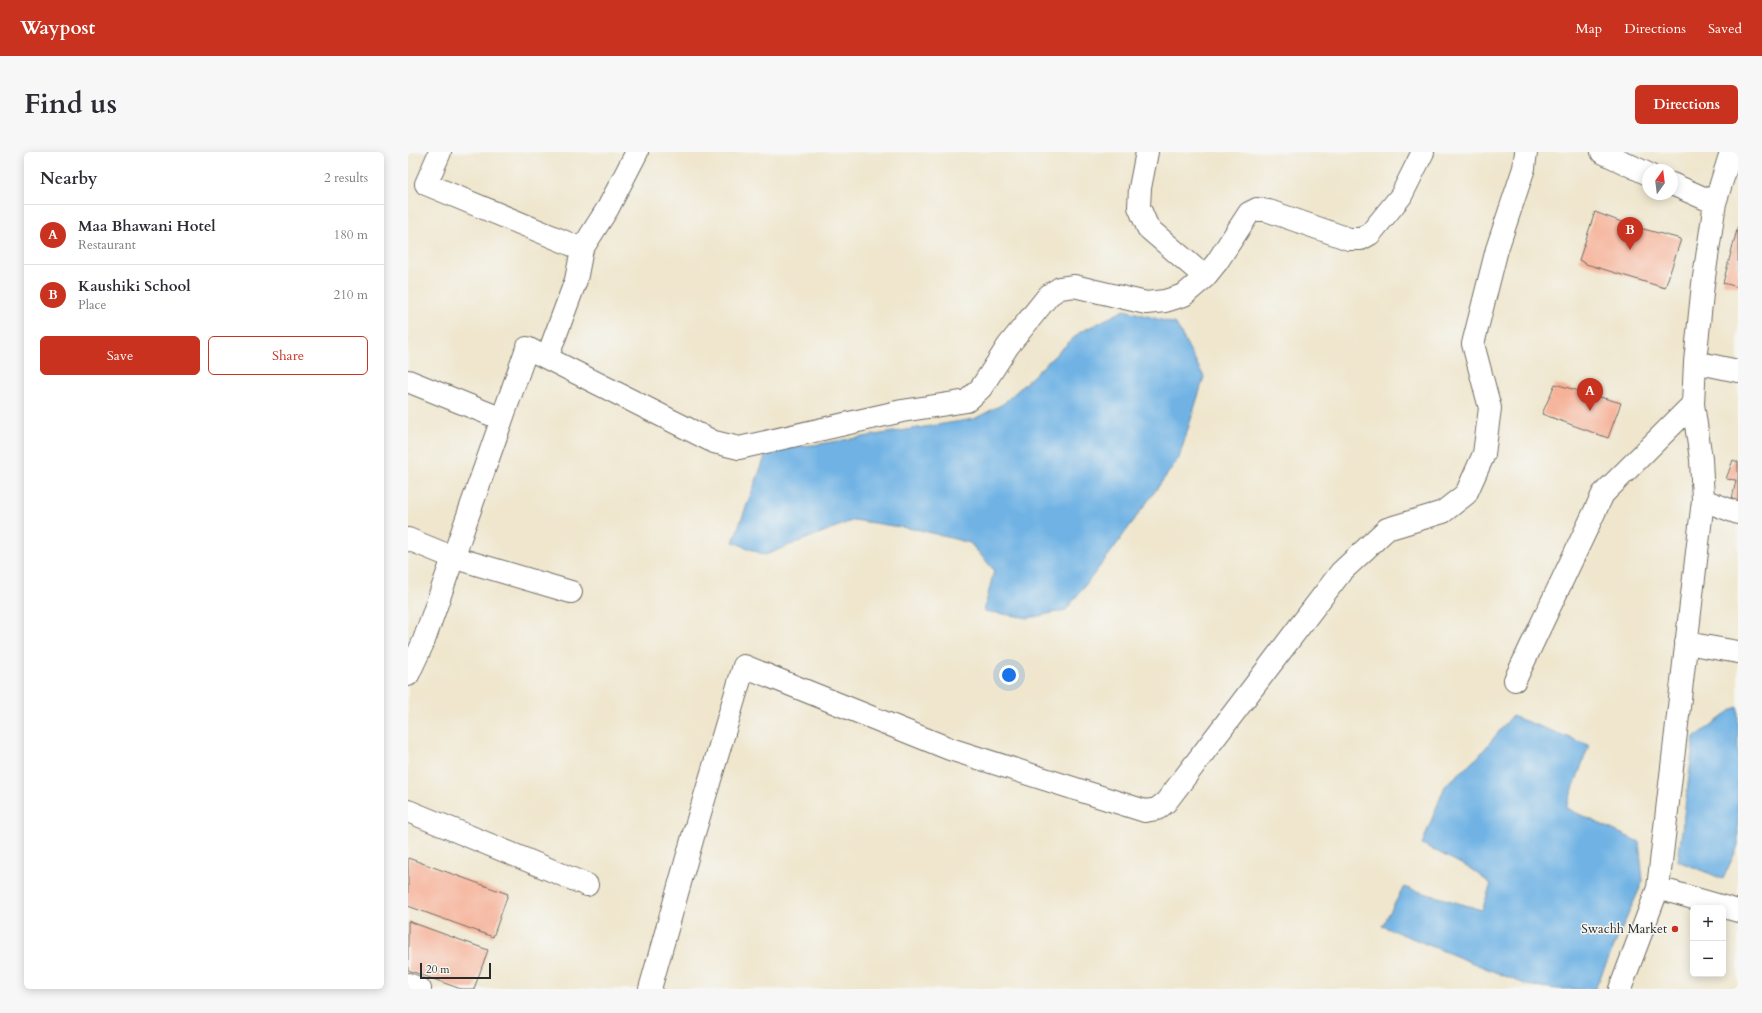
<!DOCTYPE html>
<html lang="en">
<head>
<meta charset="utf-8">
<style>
  :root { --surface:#fff; --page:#f7f7f7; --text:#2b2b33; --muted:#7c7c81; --line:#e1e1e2; --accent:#c8321e }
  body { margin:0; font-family:Cardo,serif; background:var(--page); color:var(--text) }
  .controls { position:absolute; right:12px; bottom:12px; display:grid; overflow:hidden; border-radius:6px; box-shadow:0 2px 10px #0003 }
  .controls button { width:36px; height:36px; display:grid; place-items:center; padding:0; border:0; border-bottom:1px solid var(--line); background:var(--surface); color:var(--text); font:20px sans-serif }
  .compass { position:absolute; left:1234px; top:12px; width:36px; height:36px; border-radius:50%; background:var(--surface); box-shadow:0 2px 10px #0003; rotate:14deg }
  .scale { position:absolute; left:12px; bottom:10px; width:71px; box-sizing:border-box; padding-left:4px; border:2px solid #2b2b2b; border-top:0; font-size:11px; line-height:14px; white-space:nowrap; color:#2b2b2b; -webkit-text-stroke:3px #f6f6f2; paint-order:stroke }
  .you { position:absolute; left:601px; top:523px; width:14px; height:14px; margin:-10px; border:3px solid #fff; border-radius:50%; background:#1a73e8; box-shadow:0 0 0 6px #1a73e833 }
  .badge { display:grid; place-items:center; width:26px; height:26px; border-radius:50%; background:var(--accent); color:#fff; font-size:13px; font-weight:700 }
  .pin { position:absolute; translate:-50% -33px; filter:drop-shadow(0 1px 2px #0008) }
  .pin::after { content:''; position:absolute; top:21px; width:14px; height:12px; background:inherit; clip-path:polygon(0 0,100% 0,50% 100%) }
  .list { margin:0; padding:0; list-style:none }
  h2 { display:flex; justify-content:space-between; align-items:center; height:52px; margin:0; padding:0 16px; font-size:17px }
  h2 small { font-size:13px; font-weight:400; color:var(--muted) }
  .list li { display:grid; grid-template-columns:26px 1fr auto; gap:12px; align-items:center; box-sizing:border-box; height:60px; padding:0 16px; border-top:1px solid var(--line) }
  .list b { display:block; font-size:15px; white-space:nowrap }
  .list p { margin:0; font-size:13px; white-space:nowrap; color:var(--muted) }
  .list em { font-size:13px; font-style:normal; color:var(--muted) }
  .actions { display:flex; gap:8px; padding:12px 16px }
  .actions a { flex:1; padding:9px 0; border:1px solid var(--accent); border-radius:6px; text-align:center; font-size:14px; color:var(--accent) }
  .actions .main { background:var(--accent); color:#fff }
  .map { position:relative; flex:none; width:1330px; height:837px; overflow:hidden; border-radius:6px }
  header { display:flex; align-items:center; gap:24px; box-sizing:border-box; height:56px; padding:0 20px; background:var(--accent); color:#fff }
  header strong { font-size:19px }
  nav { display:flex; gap:22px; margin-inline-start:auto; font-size:14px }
  .intro { display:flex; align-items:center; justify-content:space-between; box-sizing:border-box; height:96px; padding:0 24px }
  h1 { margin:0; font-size:28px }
  .button { padding:10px 18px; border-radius:6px; background:var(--accent); color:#fff; font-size:14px; font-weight:700 }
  main { display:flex; gap:24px; padding:0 24px }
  aside { flex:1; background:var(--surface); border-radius:6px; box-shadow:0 2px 10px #0003 }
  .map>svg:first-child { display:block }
  .water { fill:#6fb2e4; stroke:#4d6e88 }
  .building { fill:#f6b197 }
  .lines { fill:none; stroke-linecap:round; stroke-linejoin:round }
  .minor-casing { stroke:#706c64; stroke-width:24 }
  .minor { stroke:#fff; stroke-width:22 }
  .poi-dot { fill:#c8321e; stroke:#f6f6f2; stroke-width:1.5 }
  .labels { text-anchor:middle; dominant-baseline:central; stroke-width:3; stroke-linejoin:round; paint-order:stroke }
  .poi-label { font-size:13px; fill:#2b2b2b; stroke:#f6f6f2; text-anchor:end }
</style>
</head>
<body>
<header>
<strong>Waypost</strong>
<nav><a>Map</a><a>Directions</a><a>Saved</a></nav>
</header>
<div class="intro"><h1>Find us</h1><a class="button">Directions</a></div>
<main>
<aside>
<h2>Nearby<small>2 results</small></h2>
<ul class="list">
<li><span class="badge">A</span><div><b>Maa Bhawani Hotel</b><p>Restaurant</p></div><em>180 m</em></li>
<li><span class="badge">B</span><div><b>Kaushiki School</b><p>Place</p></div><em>210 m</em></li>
</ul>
<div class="actions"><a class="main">Save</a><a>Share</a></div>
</aside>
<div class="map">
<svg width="1330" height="837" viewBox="0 0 1330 837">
  <rect width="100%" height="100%" fill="#f6f6f2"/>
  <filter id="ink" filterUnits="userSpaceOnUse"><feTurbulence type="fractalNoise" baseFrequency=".025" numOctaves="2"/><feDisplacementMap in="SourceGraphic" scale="8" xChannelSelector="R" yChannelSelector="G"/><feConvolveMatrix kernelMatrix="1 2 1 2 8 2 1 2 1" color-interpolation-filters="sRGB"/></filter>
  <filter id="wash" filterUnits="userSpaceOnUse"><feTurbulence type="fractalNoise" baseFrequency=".012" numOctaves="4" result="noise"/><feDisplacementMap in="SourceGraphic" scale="16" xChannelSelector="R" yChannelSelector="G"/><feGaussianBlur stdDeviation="0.9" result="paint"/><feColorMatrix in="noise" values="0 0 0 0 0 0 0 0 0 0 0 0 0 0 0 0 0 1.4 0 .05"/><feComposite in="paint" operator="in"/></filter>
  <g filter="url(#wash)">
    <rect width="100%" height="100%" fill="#efe6cd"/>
    <path class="water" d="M717,158L768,172L796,225L771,306L703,400L658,458L621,466L576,459L586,418L562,391L512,378L446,368L357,403L325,390L360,297L405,293L566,267L595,252L672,180Z
      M1330,555V694L1315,727L1270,709L1286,586L1325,557Z
      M1104,564L1181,593L1158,656L1231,690L1235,729L1187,837H1150L1119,833L974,774L996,735L1074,758L1083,732L1063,717L1014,692L1037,634L1070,605Z"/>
    <g id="blocks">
      <path class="building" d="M1187,60L1224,74L1273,87L1257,136L1178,112L1171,108Z
        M1330,74V135L1315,131Z
        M1147,232L1213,251L1200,286L1134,262Z
        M1325,308L1330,310V354L1323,352L1328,328L1318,327Z
        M0,706L100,742L85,785L0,754Z
        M0,769L80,798L66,837H53L0,818Z"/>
    </g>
  </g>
  <g filter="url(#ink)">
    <use href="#blocks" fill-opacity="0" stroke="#706c64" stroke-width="1"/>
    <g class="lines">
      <g class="minor-casing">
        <path id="minor" d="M32,0L18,32L174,97L200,56L229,0
          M739,0L732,36L731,55L740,76L797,125
          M1194,0L1240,22
          M1264,32L1307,51
          M139,206L168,128L174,97
          M1287,210L1330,219
          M0,229L94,267
          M1295,348L1330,361
          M0,387L44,405L163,440
          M1278,491L1330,500
          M0,523L15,491L119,196L306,290L331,296L494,259L559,249L573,236L600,194L641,143L652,136L666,134L738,151L757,149L776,143L797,125L809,110L841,61L849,57L861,59L941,87H953L962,82L993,44L1015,0
          M1107,528L1195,342L1285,252
          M0,659L179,733
          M1250,736L1330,759
          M0,832L12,837
          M242,837L286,681L336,514L542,597L737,659L749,657L758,650L933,420L979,377L1035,360L1058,342L1076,302L1082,256L1065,192L1089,97L1116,16L1118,0
          M1212,837L1250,736L1295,348L1293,307L1285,252L1287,210L1295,132L1307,51L1323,0"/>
      </g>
      <use href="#minor" class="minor"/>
    </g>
  </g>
  <circle class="poi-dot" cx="1267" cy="777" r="4"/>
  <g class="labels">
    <g class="poi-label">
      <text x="1259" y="777">Swachh Market</text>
    </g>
  </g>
</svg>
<div class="controls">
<button>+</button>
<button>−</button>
</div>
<svg class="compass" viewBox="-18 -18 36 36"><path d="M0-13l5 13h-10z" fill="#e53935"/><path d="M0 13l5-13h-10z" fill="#7c7c81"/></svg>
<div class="scale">20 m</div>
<div class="you"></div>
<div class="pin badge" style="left:1182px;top:259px">A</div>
<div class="pin badge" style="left:1222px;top:98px">B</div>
</div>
</main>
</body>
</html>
